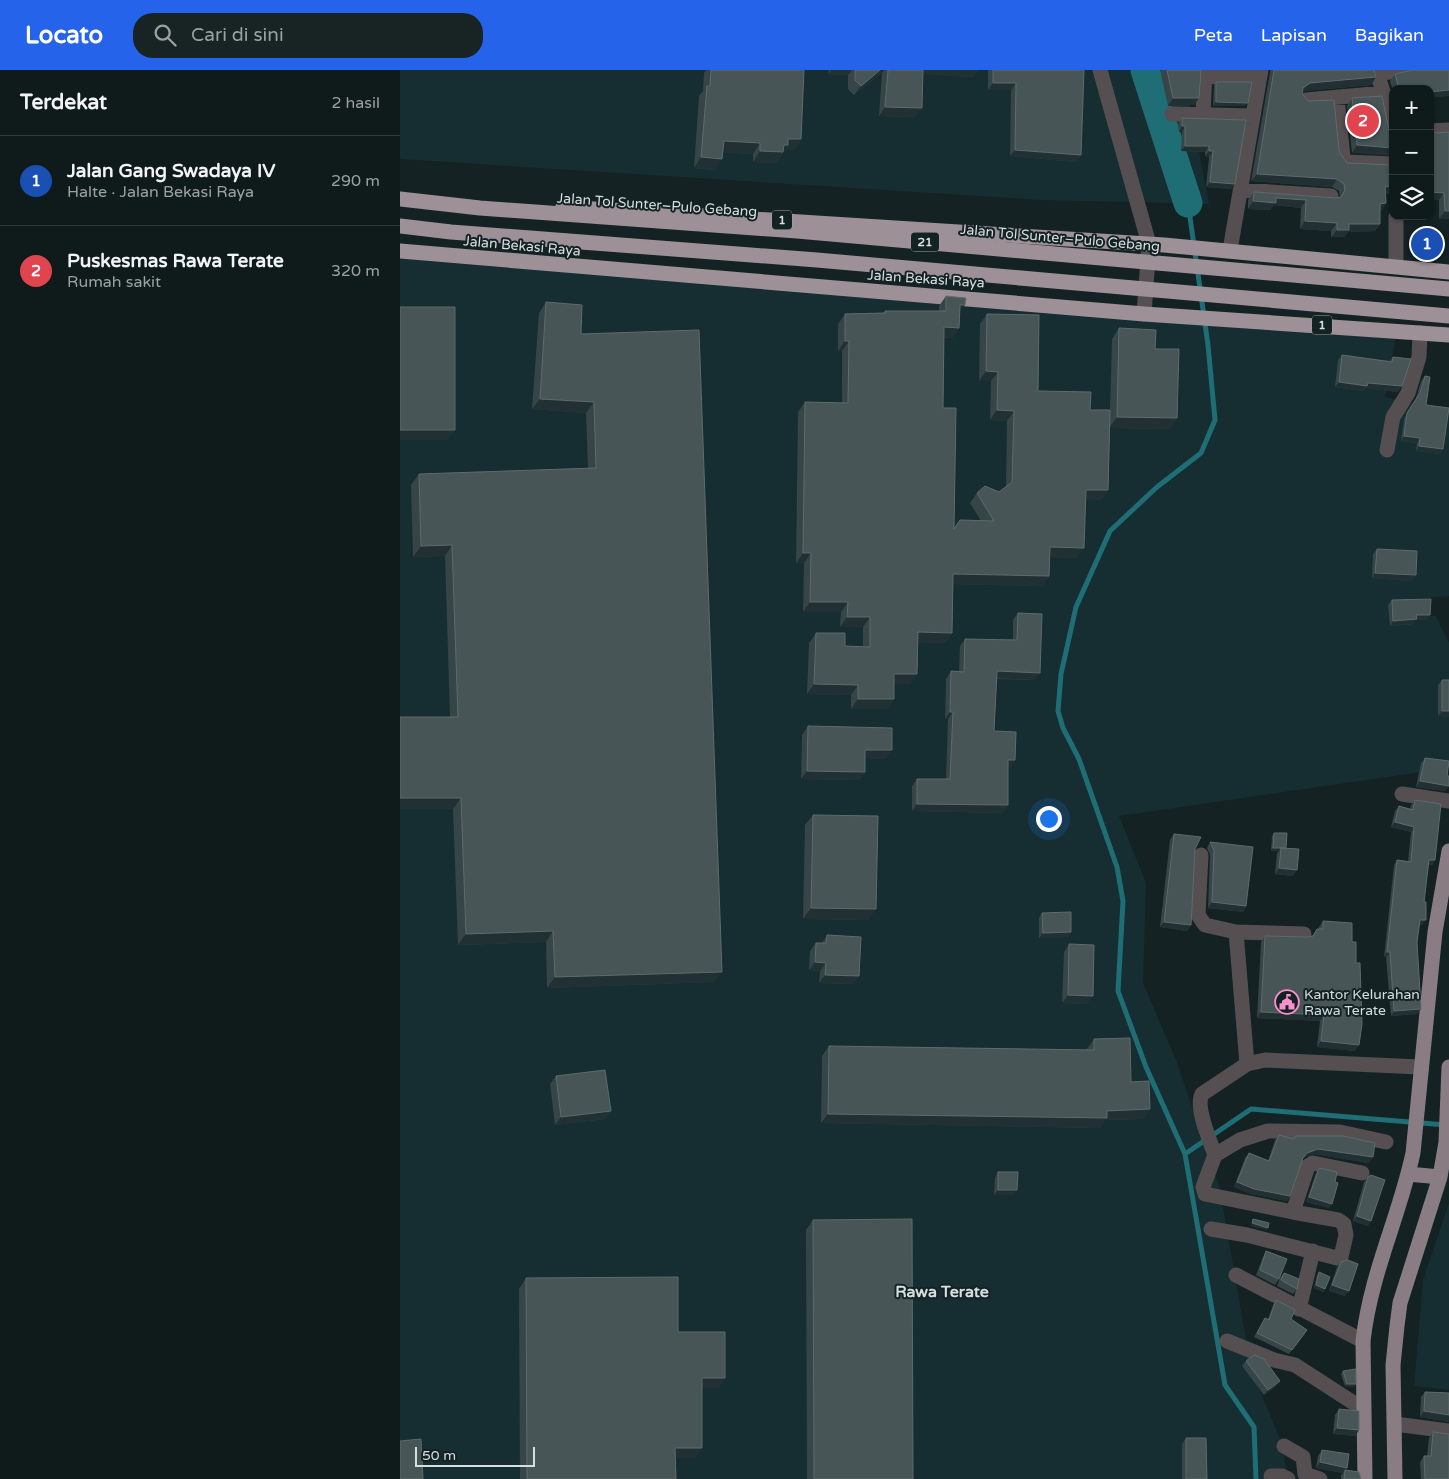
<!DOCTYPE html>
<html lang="id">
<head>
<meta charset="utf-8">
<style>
  :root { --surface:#0f1a1b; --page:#182324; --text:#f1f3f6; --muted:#9ba1a3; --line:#2f383a; --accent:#2563eb }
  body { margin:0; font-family:"Varela Round",sans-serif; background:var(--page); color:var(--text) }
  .controls { position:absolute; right:15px; top:15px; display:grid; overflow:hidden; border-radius:10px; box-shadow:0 1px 4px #0004 }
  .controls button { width:45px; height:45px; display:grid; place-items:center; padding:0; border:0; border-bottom:1px solid var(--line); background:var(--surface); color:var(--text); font:25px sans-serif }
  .scale { position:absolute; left:15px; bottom:12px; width:120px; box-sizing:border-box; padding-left:5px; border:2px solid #d6dfe0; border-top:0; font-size:14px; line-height:18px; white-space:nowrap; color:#d6dfe0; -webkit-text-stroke:4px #142224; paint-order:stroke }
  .you { position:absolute; left:648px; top:748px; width:18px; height:18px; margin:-12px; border:4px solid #fff; border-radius:50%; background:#1a73e8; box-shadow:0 0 0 8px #1a73e833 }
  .badge { display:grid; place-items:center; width:32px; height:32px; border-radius:50%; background:var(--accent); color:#fff; font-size:16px; font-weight:700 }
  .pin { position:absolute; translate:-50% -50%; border:2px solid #fff; box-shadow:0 1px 5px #0006 }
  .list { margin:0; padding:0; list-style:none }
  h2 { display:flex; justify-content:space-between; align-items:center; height:65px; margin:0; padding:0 20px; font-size:21px }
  h2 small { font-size:16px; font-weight:400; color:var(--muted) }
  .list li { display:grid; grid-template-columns:32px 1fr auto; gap:15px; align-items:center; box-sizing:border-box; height:90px; padding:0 20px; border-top:1px solid var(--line) }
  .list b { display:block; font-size:19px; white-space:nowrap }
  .list p { margin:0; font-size:16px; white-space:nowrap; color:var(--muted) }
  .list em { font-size:16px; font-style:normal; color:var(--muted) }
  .icon { flex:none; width:28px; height:28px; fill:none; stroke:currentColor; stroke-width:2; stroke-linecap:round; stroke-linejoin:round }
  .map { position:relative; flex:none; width:1049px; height:1409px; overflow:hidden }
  header { display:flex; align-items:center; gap:30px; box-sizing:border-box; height:70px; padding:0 25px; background:var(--accent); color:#fff }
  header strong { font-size:24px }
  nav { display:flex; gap:28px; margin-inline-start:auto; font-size:18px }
  .search { width:350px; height:45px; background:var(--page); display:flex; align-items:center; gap:12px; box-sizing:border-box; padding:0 18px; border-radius:20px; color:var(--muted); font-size:19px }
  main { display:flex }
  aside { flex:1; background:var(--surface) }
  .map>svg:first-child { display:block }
  .built { fill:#162e31 }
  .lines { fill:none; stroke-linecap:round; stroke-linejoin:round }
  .stream { stroke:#1f6e76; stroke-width:5 }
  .river { stroke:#1f6e76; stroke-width:29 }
  .street { stroke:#554f52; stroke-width:15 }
  .primary { stroke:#897d83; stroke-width:15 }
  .highway { stroke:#9e9097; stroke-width:15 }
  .highway-bridge { stroke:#9e9097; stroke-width:15 }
  .wall { fill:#364547 }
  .shaded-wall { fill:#213032 }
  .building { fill:#475557; stroke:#5e6b6c }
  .labels { text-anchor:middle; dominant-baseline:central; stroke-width:4; stroke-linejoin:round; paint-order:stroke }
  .shield { fill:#142224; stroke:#9ca6a8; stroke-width:1 }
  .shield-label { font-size:12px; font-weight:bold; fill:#d6dfe0 }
  .street-label { font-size:14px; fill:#d6dfe0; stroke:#142224 }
  .poi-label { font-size:14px; fill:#d6dfe0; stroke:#142224; text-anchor:start }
  .quarter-label { font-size:16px; font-weight:bold; fill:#d6dfe0; stroke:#142224 }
</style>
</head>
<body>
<header>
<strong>Locato</strong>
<div class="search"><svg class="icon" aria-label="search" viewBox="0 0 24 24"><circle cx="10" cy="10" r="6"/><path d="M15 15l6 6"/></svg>Cari di sini</div>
<nav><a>Peta</a><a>Lapisan</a><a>Bagikan</a></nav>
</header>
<main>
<aside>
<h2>Terdekat<small>2 hasil</small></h2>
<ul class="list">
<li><span class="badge" style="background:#1a4fb4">1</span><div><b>Jalan Gang Swadaya IV</b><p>Halte · Jalan Bekasi Raya</p></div><em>290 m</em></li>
<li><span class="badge" style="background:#e0444e">2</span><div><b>Puskesmas Rawa Terate</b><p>Rumah sakit</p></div><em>320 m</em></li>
</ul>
</aside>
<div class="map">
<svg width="1049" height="1409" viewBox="0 0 1049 1409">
  <rect width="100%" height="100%" fill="#142224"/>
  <path class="built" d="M0,0H781L790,32L809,134L641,130L0,89Z
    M0,179L997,260L985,327L1049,342V526L1015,529V545L1036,546L1049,573V698L719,746L746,813L743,913L776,990L819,1115L851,1298L882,1374L888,1409H0Z
    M1049,1133V1320L1014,1316L1023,1210Z"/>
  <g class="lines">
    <path class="stream" d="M785,1084L746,997L718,921L723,831L717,797L679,689L663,658L658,641L661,604L676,537L710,461L757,417L801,383L815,350L808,275L788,133
      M856,1409L854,1357L825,1315L785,1084L851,1039L1046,1055"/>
    <path class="river" d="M745,0L788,133"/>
    <path class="street" d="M700,0L749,174L744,244
      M976,0L987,34L993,72
      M976,4L1002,0
      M805,7L860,6
      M937,27L943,88L946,92L993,94
      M906,30L984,23
      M772,44L853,46
      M803,45L805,0
      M1030,61L1049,60
      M841,120L931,126
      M830,180L861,0
      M996,196V146
      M987,380L993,347L1008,323L1019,287L1020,263
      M1002,724L1049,731
      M801,785L798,845L805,855L836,862L904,864
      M836,862L847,994
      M815,1085C810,1071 795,1037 802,1024L847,994L865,990L1020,997
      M893,1142L805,1124L803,1117L815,1085L840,1070L868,1061L940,1062L986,1072
      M811,1159L847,1165L937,1188L941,1187L946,1165L944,1154L938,1150L893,1142L908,1096L913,1093L962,1103
      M836,1205L963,1271
      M899,1239L913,1181
      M827,1271L874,1290L895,1295L963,1339
      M995,1354L1049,1361
      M884,1376L903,1387L905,1404L920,1409
      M871,1406H882L888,1409"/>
    <path class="primary" d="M1008,1104L1040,1107
      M965,1409L963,1271C971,1202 999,1148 1013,1083L1035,862L1049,781
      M995,1409L993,1295L997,1256L1000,1233L1040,1107L1046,1072L1049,997"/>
    <path class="highway" d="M163,137L764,175L1049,202
      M0,181L744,244L1049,265"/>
    <path class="highway-bridge" d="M0,129L80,138L397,161L1049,219
      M0,156L51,162L417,190L1049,246"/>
  </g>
  <path class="wall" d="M306,0H404L401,69L394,80H385L376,93L353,92V84L323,82L315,100L294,98L299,26L303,21L304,3Z
    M429,0H578L573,7L523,4L515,47L479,46L482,3L454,25L448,19V5L428,4Z
    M588,0H684L681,85L676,92L610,86L611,20H588Z
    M761,0H801L799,28L794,35L768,36L761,4Z
    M870,0H974L976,7L971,15L905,21L902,23V24L947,93L985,124L980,141V154L975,161L948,162L944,167H931V161L900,159L901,138L874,135L870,140L848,139V130L854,122L936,128L940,127L939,121L932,117L851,111L870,2Z
    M1010,0H1049L1031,28L1033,45L1030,49V19H993V21L990,11L995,4Z
    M816,12L848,33L845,36H813L814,16Z
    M952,28L991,70L952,83L947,36Z
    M782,48L846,50L831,119L806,117L809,87L805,86V82L781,81L782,62H779L778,54Z
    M1030,60L1036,63L1049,149H1039V130H1030Z
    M546,226L559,244V258L552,268H544L543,338L554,458L560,450L581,451L570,433L577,423L599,422L606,417L607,351L590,350L591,311H579L580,254L587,244L638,321L690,340H710L712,269L719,258L755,279L777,348L770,359L710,358L708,420L701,430H685L677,488L650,487L649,506L642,516L553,514L552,563L545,573L518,572L510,614H494V629L487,639H451V625L407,624L409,573L416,563L445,576L463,577V557H440L441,542H403L404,493H396L398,342L405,332L442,333V281H438V254L445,244L483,243L485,241H539V236Z
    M146,232L181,264L314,912L147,918L146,872L58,875L53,739H0L50,647L45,486L13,487L11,415L19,404L188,398L186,343L132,339L139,243Z
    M942,285L990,291L993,287L1002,316L998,322L966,318L963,321L935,317L938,290Z
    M1025,306L1026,335L1043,379L1040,384L1016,381L1017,373L1001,371L1004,349L1016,328L1021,311Z
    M977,479L1012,511L972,508L973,484Z
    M992,530L1027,550L1016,549L1013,554L990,556L988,535Z
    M618,543L635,610L597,609L594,661L615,690L610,698H608L603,743L512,741V716L517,709H546L548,649H545L546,609L551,601L559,602L560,576L565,569L613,570V550Z
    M1042,610L1049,647L1038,646V615Z
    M408,656L486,689L465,688V702L459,710L401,709L402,665Z
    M1025,688L1049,716L1045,721L1016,717L1021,693Z
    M1015,730L1035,790L1032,795H1028L1022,855H1019L1017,872L1021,939L1017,944L991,946L986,887H984L994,795L997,790L1008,791L1011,762L991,757L995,741L999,736L1010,739L1011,735Z
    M413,745L469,850L403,849L405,755Z
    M874,763L886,778L893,806L875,804L877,783L879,781H871L872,766Z
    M774,764L795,779L791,855L787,861L760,857L770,770Z
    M810,772L846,836L843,842L808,838L810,785L807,778Z
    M642,843L671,862L667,868H639V848Z
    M923,851L952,872L955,981L917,977L920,951L857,948L861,872L865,866L908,867L912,866L919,859V857Z
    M427,865L459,906L453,914L419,913L420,901L409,900L410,881L416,873H422Z
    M669,874L687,934L662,933L664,882Z
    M694,969L731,1012L750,1039L743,1049L705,1050L700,1058L421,1053L422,986L429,976L687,980V979Z
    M156,1006L211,1041L205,1049L155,1055L150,1014Z
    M879,1065L893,1069L895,1066L969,1093L914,1084L903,1088L890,1126L887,1131L851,1124L834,1117L845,1088L849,1083L868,1091L875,1070Z
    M919,1098L929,1138L906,1132L916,1103Z
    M598,1102L614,1125H594L595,1108Z
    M968,1107V1156L953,1151L964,1112Z
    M413,1150L513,1409H407L406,1160Z
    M866,1181L879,1209L875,1215L856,1205L863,1187Z
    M941,1192L945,1226L929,1221L937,1197Z
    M919,1202L925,1219L923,1222L914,1218L917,1205Z
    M884,1203L897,1219L893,1224L877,1216L880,1208Z
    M126,1208L278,1262L325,1308L318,1318H302V1378L295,1388H276V1409H120L119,1219Z
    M876,1230L891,1249L907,1260L889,1284L854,1267L865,1248L868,1249L873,1235Z
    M846,1291L876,1316L864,1325L842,1296Z
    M943,1301L954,1317L945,1316L941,1304Z
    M1025,1322L1049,1323V1352L1020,1347L1021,1327Z
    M939,1339L959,1360L955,1366L933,1364L935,1345Z
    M1033,1362L1049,1409H1021L1020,1392L1024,1386H1027L1029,1368Z
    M786,1368L807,1409H782V1374Z
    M922,1380L947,1398L946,1400L961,1409H941V1405L943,1403L916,1398L918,1386Z"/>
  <path class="shaded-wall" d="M431,0H452L448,5L428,4Z
    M480,0H484L482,3L454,25L461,16Z
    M519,0H578L573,7L517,4Z
    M976,7L971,15L905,21L898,26L903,18L910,13Z
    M593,13H616L611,20H588Z
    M1049,20V26L1030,28V22Z
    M773,28H799L794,35L768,36Z
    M816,32L848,33L845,36H813Z
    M485,37L522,38L515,47L479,46Z
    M782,56H785L782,62H779Z
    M388,69H401L394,80H385L376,93L353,92L360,81Z
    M324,71L360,73L353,84L316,82Z
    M957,75L993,78V86L952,83Z
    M785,76H809L805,82L781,81Z
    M615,80L681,85L676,92L610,86Z
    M809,81H813L809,87L805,86Z
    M301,87L322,89L315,100L294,98Z
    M857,104L937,109L932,117L851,111Z
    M810,112L835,114L831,119L806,117Z
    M993,116V124H980L985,117Z
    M1030,122L1044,123L1039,130H1030Z
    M876,128L906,130L901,138L874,135L870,140L848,139L853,131Z
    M986,133L981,141H975L980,134Z
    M1045,141H1049V149H1039Z
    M905,151L937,153L931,161L900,159Z
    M949,154H980L975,161L948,162L944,167H931L937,160Z
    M560,235H565L558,245Z
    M544,257L559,258L552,268L537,267Z
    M445,271H449L442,281H438Z
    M586,301L598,302L591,311H579Z
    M939,312L968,313L1002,316L998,322L966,318L963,321L935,317Z
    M140,329L194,332L186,343L132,339Z
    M597,340L614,341L607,351L590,350Z
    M717,347L777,348L770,359L709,358Z
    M0,360H55L48,370H0Z
    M1004,366L1020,368L1017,373L1001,371Z
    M1019,376L1043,379L1040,384L1016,381Z
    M686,420H708L701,430H679Z
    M52,475L45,486L13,487L21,476Z
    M650,477L684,478L677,488L643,487Z
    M403,483H411L404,493H396Z
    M975,503L1016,505L1012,511L972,508Z
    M553,504L649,506L642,516L546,514Z
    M410,532H448L441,542H403Z
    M1016,545H1030L1027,550L1016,549L1013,554L990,556L993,551Z
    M447,547H470L463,557H440Z
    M518,562L552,563L545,573L511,572Z
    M597,601L640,603L635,610L592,608Z
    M494,604H517L510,614H487Z
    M414,614L458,615L451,625L407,624Z
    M458,629H494L487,639H451Z
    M1042,641H1049V647L1038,646Z
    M550,642H553L548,649H545Z
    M465,680H492L486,689L459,688Z
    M608,690H615L610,698L603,697Z
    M407,701L465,702L459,710L401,709Z
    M1020,711L1049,716L1045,721L1016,717Z
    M0,728H61L53,739H0Z
    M517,734L608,735L603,743L512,741Z
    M995,752L1014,757L1011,762L991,757Z
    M873,778H881L879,781H871Z
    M1029,790H1035L1032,795H1025Z
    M879,798L897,800L893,806L875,804Z
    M812,832L846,836L843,842L808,838Z
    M411,838L476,839L469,850L403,849Z
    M1020,850H1026L1022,855H1016Z
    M764,852L791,855L787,861L760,857Z
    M153,861L146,872L58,875L66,864Z
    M671,862L667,868H639L643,863Z
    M987,882H990L986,887H984Z
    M415,892L426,893L420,901L409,900Z
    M322,902L314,912L147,918L155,907Z
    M425,905L459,906L453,914L419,913Z
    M668,925L693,926L687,934L662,933Z
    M1021,939L1017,944L991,946L994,941Z
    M861,942L924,945L920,951L857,948Z
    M921,971L959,975L955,981L917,977Z
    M750,1039L743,1049L705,1050L700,1058L421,1053L428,1044L707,1041Z
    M211,1041L205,1049L155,1055L161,1047Z
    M918,1079L973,1087L969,1093L914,1084L903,1088L899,1093L907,1083Z
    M837,1112L890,1126L887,1131L851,1124L834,1117Z
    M598,1120H617L614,1125H594Z
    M909,1127L932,1134L929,1138L906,1132Z
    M957,1146L971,1151L968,1156L953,1151Z
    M852,1153L868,1158L866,1160L850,1156Z
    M916,1215L925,1219L923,1222L914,1218Z
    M932,1215L949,1221L945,1226L929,1221Z
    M302,1308H325L318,1318H294Z
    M880,1311L876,1316L864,1325L868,1320Z
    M947,1314H956L954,1317L945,1316Z
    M1024,1341L1049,1345V1352L1020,1347Z
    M937,1358L959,1360L955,1366L933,1364Z
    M275,1378H302L295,1388H268Z
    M920,1392L947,1398L943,1403L916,1398Z"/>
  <path class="building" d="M311,0H404L401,69H388V75H384L383,82L360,81V73L324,71L322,89L301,87L307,16H310Z
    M455,0H480L461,16L455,10Z
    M488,0H523L522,38L485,37Z
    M593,0H684L681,85L615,80L616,13H593Z
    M767,0H801L799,28H773Z
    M874,0H974L976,7L910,13L903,18L902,24L908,31L934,30L939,81L947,93L993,95V116L985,117L986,133L980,134V154H949V160H937V153L905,151L906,130L876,128V133L853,131L854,122L936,128L941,127L945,120L944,114L937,109L857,104Z
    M1013,0H1049V20L1030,22V19H999L995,4Z
    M816,12H852L848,33L816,32Z
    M1030,22L1033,45L1030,47Z
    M982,26L991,70L993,72V78L957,75L952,28Z
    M782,48L846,50L835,114L810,112L813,81H809V76H785V56H782Z
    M1030,60L1036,63L1049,62V141H1045L1044,123L1030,122Z
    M546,226L566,228L565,235H560L559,258L544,257L543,338H556L554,459L560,450L594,451L577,423L585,416L599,422L612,412L614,341L597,340L598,302L586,301L587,244L639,245L638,321L691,322L690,340H710L708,420H686L684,478L650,477L649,506L553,504L552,563L518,562L517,604H494V629H458V615L414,614L416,563H445V576L470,577V547H447L448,532H410L411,483H403L405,332L448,333L449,271H445V244L485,243V241H546Z
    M146,232L182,235L181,264L299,260L322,902L155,907L153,861L66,864L61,728H0V647H58L52,475L21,476L19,404L196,398L194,332L140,329Z
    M0,237H55V360H0Z
    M719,258L756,260L755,279H779L777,348L717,347Z
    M942,285L992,292L993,287L1011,289L1002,316L968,313L967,316L939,312Z
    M1025,306L1030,307L1026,335L1049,338L1043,379L1019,376L1020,368L1004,366L1007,343L1020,323Z
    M977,479L1017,481L1016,505L975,503Z
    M1031,529L1030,545H1016L1017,549L993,551L992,530Z
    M618,543L642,544L640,603L597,601L594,661L616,662L615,690H608V735L517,734V709H550L553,642H550L551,601L564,602L565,569L617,570Z
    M1042,610H1049V641H1042Z
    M408,656L492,658V680H465V702L407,701Z
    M1025,688L1049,691L1047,706H1049V716L1020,711Z
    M1015,730L1041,734L1035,790H1029L1024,832H1026V850H1020L1017,872L1021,939L994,941L990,882H987L997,790L1011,792L1014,757L995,752L999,736L1013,740Z
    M413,745L478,746L476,839L411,838Z
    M874,763H887L886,778H873Z
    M774,764L801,767L795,779L791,855L764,852Z
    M810,772L853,777L846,836L812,832L814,780Z
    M881,778L899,779L897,800L879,798Z
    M671,842V862L643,863L642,843Z
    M923,851L952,853V872H956V893H960L962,954L959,975L921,971L924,945L861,942L865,866L908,867L913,866L917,859H923Z
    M427,865L461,867L459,906L425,905L426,893L415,892L416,873H426Z
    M669,874L694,875L693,926L668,925Z
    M730,968L731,1012L749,1011L750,1039L707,1041V1048L428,1044L429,976L694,980V969Z
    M205,1000L211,1041L161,1047L156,1006Z
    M879,1065L894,1069L895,1066H943L975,1073L973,1087L918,1079L907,1083L903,1088L890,1126L854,1119L837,1112L849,1083L869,1091Z
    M919,1098L937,1102L935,1112L938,1113L932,1134L909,1127Z
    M598,1102H618L617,1120H598Z
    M971,1105L985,1110L971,1151L957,1146L968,1107Z
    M512,1149L513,1409H414L413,1150Z
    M853,1149L869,1153L868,1158L852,1153Z
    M866,1181L887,1189L879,1209L860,1200Z
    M948,1190L958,1194L949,1221L932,1215L941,1192Z
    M919,1202L930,1207L925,1219L916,1215Z
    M884,1203L899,1209L897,1219L881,1210Z
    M278,1207V1262H325V1308H302V1378H275L276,1409H127L126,1208Z
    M876,1230L895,1240L891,1249L907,1260L892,1280L857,1263L865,1248L869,1250Z
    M854,1285L864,1289L880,1311L868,1320L846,1291Z
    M956,1299V1314H947L943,1301Z
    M1025,1322L1049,1323V1345L1024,1341Z
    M939,1339L959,1341V1360L937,1358Z
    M1033,1362L1049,1364V1409H1025L1024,1386H1031Z
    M786,1368H806L807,1409H786Z
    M21,1369L23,1409H0V1371Z
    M922,1380L949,1384L947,1398L920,1392Z
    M945,1400L959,1402L961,1409H944Z"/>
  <defs>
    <g id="civic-ring" transform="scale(1.25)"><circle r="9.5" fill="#142224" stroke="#f890cb" stroke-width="1.5"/><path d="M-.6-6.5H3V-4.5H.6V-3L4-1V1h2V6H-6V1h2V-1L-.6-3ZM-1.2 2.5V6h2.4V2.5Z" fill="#f890cb"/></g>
  </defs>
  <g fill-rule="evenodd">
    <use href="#civic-ring" x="887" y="932"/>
  </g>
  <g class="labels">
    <g class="shield">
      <rect x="372" y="140.5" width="20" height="19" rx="4"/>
      <rect x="511" y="162.5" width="28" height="19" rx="4"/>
      <rect x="912" y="245.5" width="20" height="19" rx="4"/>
    </g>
    <g class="shield-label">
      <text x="382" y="150">1</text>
      <text x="525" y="172">21</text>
      <text x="922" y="255">1</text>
    </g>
    <g class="street-label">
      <text transform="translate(257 135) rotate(4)">Jalan Tol Sunter–Pulo Gebang</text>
      <text transform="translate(660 168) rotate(5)">Jalan Tol Sunter–Pulo Gebang</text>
      <text transform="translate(122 176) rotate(5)">Jalan Bekasi Raya</text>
      <text transform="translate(526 209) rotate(4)">Jalan Bekasi Raya</text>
    </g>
    <g class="poi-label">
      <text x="904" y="924">Kantor Kelurahan<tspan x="904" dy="16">Rawa Terate</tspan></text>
    </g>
    <g class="quarter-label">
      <text x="542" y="1222">Rawa Terate</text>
    </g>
  </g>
</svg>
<div class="controls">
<button>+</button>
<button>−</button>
<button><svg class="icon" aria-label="layers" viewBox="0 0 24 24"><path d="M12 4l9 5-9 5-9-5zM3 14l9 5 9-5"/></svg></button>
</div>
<div class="scale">50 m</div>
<div class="you"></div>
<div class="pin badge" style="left:1027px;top:174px;background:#1a4fb4">1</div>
<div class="pin badge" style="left:963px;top:51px;background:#e0444e">2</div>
</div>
</main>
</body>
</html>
